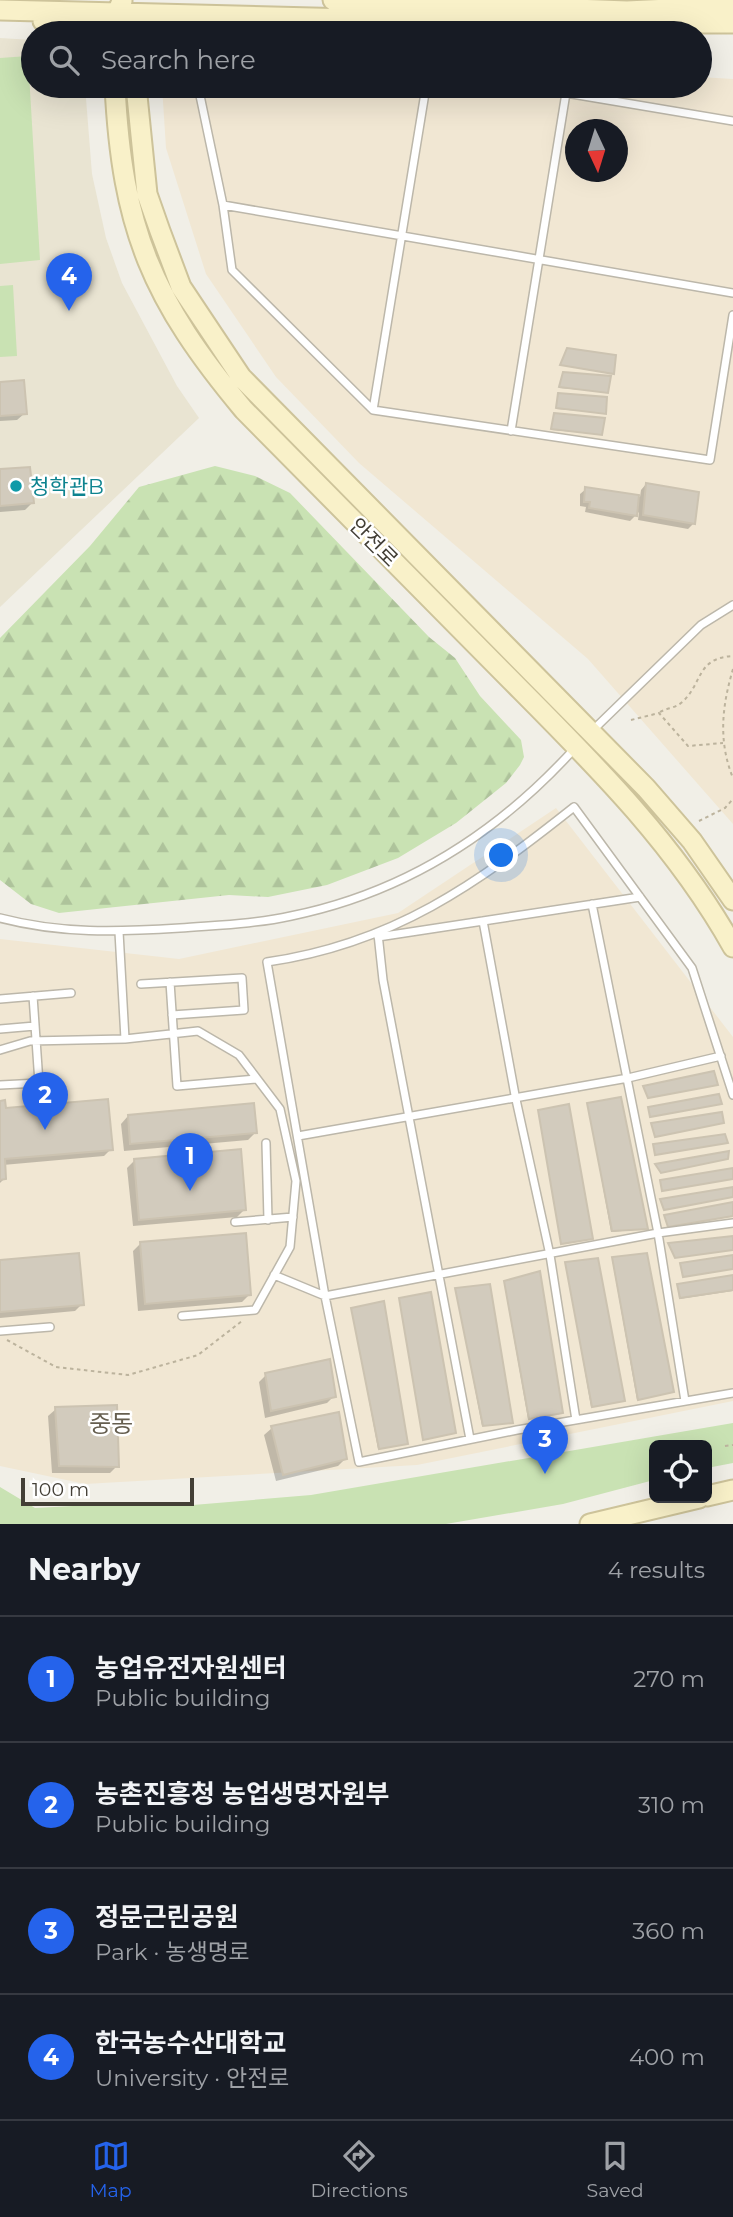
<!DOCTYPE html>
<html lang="en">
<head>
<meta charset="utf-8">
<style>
  :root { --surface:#171b24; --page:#242831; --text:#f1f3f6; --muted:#9ea1a6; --line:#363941; --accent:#2563eb }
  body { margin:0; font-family:Montserrat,"Noto Sans KR",sans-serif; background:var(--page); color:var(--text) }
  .controls { position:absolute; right:21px; bottom:21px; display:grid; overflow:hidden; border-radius:10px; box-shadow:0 7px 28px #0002 }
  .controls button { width:63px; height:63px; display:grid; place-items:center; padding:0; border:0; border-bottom:2px solid var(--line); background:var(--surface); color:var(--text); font:35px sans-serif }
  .compass { position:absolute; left:565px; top:119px; width:63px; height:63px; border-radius:50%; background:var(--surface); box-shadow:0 7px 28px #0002; rotate:176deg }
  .scale { position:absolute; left:21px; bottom:18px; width:173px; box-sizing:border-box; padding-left:7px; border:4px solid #433f36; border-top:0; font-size:19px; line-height:24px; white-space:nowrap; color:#433f36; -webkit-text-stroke:5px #fff; paint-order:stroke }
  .you { position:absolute; left:502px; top:856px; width:24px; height:24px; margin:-18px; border:5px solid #fff; border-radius:50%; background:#1a73e8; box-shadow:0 0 0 10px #1a73e833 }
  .badge { display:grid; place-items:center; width:46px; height:46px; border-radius:50%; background:var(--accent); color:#fff; font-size:23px; font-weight:700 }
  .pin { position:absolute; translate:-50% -58px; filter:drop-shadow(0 2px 4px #0008) }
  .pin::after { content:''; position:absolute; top:37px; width:24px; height:21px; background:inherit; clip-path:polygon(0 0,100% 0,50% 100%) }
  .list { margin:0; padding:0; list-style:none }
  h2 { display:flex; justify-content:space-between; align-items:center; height:91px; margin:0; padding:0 28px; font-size:30px }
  h2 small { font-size:23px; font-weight:400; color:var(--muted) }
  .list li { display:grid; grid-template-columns:46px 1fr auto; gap:21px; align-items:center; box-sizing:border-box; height:126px; padding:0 28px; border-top:2px solid var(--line) }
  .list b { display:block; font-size:26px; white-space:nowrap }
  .list p { margin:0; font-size:23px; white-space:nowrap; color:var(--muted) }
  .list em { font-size:23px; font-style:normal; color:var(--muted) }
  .icon { flex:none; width:38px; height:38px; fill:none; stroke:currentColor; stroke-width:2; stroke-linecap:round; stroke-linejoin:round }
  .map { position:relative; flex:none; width:733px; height:1524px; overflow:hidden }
  .search { position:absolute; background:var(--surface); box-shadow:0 7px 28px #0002; left:21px; right:21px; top:21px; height:77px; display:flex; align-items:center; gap:18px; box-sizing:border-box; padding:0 24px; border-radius:38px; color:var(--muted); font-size:26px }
  .sheet { height:595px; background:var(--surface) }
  nav { display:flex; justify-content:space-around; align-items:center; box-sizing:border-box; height:98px; border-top:2px solid var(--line); background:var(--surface); font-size:19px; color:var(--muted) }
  nav a { display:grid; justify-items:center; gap:4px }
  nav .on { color:var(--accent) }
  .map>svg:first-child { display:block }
  .commercial { fill:#f1e7d3; fill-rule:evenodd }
  .education { fill:#e9e4d2 }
  .forest { fill:url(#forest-firs) }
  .park { fill:#c9e2b3 }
  .shadow { fill:#0003 }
  .building { fill:#d2cbbd; stroke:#ccc3b1; stroke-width:2 }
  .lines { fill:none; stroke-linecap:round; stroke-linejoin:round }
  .lane-casing { stroke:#bcb7aa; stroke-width:10 }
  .secondary-casing { stroke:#cdc39a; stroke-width:23 }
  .path { stroke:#bcb39d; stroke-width:2; stroke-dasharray:3.5 3.5; stroke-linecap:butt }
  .lane { stroke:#fff; stroke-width:7 }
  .secondary { stroke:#f9f1c9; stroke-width:19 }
  .culture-dot { fill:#0f9aa8; stroke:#fff; stroke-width:2.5 }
  .labels { text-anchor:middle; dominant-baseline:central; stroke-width:5; stroke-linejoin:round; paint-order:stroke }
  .culture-label { font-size:21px; fill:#0d838f; stroke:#fff; text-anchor:start }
  .street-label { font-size:21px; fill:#433f36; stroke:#fff }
  .quarter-label { font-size:24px; fill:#655e4f; stroke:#fff }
</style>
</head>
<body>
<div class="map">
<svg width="733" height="1524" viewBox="0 0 733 1524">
  <defs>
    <pattern id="forest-firs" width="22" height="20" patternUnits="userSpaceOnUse" patternTransform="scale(1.75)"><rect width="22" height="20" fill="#c9e2b3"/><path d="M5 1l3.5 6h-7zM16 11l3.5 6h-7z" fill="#aec39b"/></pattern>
  </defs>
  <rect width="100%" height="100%" fill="#f1efe7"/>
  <path class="commercial" d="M700,77L733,79V824L588,659L359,463L276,377L206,274L166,148L162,86H700ZM576,130H618V172H576Z
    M556,808L733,1037V1401L417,1465L85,1484L0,1466V939L179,959L398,913Z"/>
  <path class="education" d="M0,38L33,40V86H85L92,174L106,238L122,283L177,386L199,418L0,607Z"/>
  <path class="forest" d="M215,466L255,476L290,493L429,637L455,658L480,696L521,740L524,757L520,765L506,783L456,823L398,858L327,885L268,897L229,895L59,913L31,904L0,880V638L90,546L139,487Z"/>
  <path class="park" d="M28,56L40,260L0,264V58Z
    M13,285L17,356L0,357V286Z
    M733,1423V1463L707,1468V1445H654V1480L563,1504L446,1524H0V1487L35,1508L111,1504L181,1506L311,1495Z"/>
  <path class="shadow" d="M566,351L612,374L560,365Z
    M562,375L606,392L559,388Z
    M0,384L25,413L17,420L0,421Z
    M558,396L604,413L556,409Z
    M554,416L600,434L551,430Z
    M0,471L32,503L25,510L0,512Z
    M646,484L693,524L688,529L638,520L639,512L630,521L585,512L586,507L580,506V494L586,489L640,497L641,490Z
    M0,1103L4,1110L111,1149L104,1156L3,1165L4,1179L0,1183Z
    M588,1105L646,1228L645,1229L611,1232Z
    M539,1111L590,1239L561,1244Z
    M128,1116L255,1133L248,1140L124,1151L121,1124Z
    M135,1160L244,1210L237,1217L133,1226L127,1168Z
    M140,1244L249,1295L242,1302L138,1311L133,1251Z
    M612,1259L672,1392L671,1393L637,1400Z
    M0,1261L82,1304L75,1311L0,1318Z
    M566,1263L622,1401L591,1407Z
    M733,1277V1291L679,1299L678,1285Z
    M504,1282L561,1413L560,1414L528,1419Z
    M456,1290L510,1423L482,1426Z
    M400,1300L454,1433L453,1434L423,1440Z
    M352,1310L405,1444L378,1449Z
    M266,1375L334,1396L327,1403L265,1418L259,1382Z
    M56,1409L117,1466L110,1473H52L48,1416Z
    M272,1428L345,1459L338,1466L276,1481L264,1435Z"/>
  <path class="building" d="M567,348L616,355L614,374L560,365Z
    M563,372L611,376L608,393L559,387Z
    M24,380L27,414L0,416V382Z
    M558,393L607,397L606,414L556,408Z
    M554,413L605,418L602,435L551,429Z
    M30,467L34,503L0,506V469Z
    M646,483L699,492L695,524L643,515Z
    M585,487L639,495L637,516L589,508L590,502H584Z
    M714,1071L718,1085L648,1098L643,1086Z
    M719,1094L722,1104L650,1117L648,1107Z
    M621,1097L648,1229L612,1231L587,1103Z
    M108,1099L113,1150L5,1159L6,1179L0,1180V1101L5,1100L6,1108Z
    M254,1103L257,1133L130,1144L128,1115Z
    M569,1104L593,1239L561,1244L538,1110Z
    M722,1112L724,1123L655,1137L651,1123Z
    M725,1134L728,1143L655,1155L653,1144Z
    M241,1149L246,1210L139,1220L134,1159Z
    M729,1151L728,1159L661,1173L655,1164Z
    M733,1168V1179L662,1191L660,1180Z
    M733,1187V1197L664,1210L660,1199Z
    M733,1202V1216L668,1227L664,1215Z
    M246,1233L251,1295L145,1304L140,1242Z
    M733,1236V1250L675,1258L668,1243Z
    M79,1253L84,1305L0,1312V1260Z
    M647,1253L674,1392L638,1400L612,1257Z
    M733,1255V1269L683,1277L680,1263Z
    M598,1258L625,1401L592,1407L565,1262Z
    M540,1271L563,1413L529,1419L504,1281Z
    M733,1275V1290L680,1298L677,1284Z
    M490,1284L513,1423L483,1426L455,1288Z
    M431,1292L456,1433L423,1440L399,1298Z
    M384,1301L408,1444L379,1449L351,1308Z
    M330,1359L336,1397L271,1411L265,1373Z
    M117,1405L119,1467L59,1466L55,1407Z
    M339,1412L347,1459L283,1475L271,1426Z"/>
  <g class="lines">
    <g class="lane-casing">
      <path id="lane" d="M198,86L223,205L232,270L373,410L710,460L733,315
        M390,86L566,93L733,121
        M223,205L733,293
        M373,410L426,87
        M511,431L566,93
        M593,730L701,625L733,605
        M592,904L658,1233L685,1401
        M0,918C61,934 117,932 180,928C217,925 255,924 291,916C404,893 498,833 575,748
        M483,921L515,1095L550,1255L576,1420
        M119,932L125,1039
        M378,934L383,980L470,1439
        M378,937L640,897
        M170,982L177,1086L257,1079
        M141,984L242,978L244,1010L172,1015
        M0,999L71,993
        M0,1029L35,1026
        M0,1050L30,1041L125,1039L198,1031L239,1055L280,1109L296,1181L290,1247L255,1310L182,1316
        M0,1085L39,1083L33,996
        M733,1095L692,968L574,807C477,884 393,944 267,962L325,1296L359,1462L517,1430L733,1393
        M298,1136L628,1078L721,1056
        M266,1143L268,1220
        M235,1222L293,1217
        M274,1275L325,1296L658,1233L733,1223
        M0,1331L50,1327"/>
    </g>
    <g class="secondary-casing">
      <path id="secondary" d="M333,0L627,11L733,6
        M0,10L513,23H733
        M43,21L74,25L89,33
        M117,33V13L122,1
        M159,33L171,27H191
        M115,86C122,229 152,300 244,410C329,496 413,581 498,667C585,755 672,838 733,947
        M136,86L147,194L160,231L181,287L241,377L646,788L692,841L733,900
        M707,1496L733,1490
        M590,1524L699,1498"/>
    </g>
    <path class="path" d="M733,669C722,706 718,741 733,778
      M660,712C667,708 675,708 681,703C703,685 695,658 733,656
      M631,720L659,713L688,746L723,743
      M699,821L725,808L733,799
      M7,1340L56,1367L128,1375L198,1355L242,1321
      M725,1446L733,1445"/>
    <use href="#lane" class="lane"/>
    <use href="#secondary" class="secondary"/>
  </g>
  <circle class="culture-dot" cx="16" cy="486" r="7"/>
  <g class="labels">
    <g class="culture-label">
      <text x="30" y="486">청학관B</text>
    </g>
    <g class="street-label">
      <text transform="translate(374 542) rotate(45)">안전로</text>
    </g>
    <g class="quarter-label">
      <text x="111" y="1423">중동</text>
    </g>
  </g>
</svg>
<div class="controls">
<button><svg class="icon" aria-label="locate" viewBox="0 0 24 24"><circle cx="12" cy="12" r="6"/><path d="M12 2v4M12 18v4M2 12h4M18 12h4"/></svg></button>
</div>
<svg class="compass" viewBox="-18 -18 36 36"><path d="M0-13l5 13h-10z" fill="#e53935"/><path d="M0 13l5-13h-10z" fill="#9ea1a6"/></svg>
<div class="scale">100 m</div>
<div class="you"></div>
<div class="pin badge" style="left:190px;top:1191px">1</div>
<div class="pin badge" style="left:45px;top:1130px">2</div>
<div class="pin badge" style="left:545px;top:1474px">3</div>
<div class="pin badge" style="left:69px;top:311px">4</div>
<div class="search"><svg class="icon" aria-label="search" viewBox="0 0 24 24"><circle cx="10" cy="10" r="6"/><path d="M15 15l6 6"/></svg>Search here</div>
</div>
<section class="sheet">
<h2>Nearby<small>4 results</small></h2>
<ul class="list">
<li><span class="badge">1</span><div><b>농업유전자원센터</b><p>Public building</p></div><em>270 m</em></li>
<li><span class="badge">2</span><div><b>농촌진흥청 농업생명자원부</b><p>Public building</p></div><em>310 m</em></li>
<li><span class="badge">3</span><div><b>정문근린공원</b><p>Park · 농생명로</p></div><em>360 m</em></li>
<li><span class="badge">4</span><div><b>한국농수산대학교</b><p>University · 안전로</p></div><em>400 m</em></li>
</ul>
</section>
<nav>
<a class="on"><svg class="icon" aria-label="map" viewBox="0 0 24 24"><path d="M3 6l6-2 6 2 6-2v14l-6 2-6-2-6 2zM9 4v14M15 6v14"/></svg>Map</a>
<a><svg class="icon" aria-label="directions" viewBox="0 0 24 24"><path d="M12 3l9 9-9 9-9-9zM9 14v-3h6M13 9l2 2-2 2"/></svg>Directions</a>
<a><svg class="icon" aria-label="saved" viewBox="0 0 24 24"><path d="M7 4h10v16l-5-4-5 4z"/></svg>Saved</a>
</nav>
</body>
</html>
